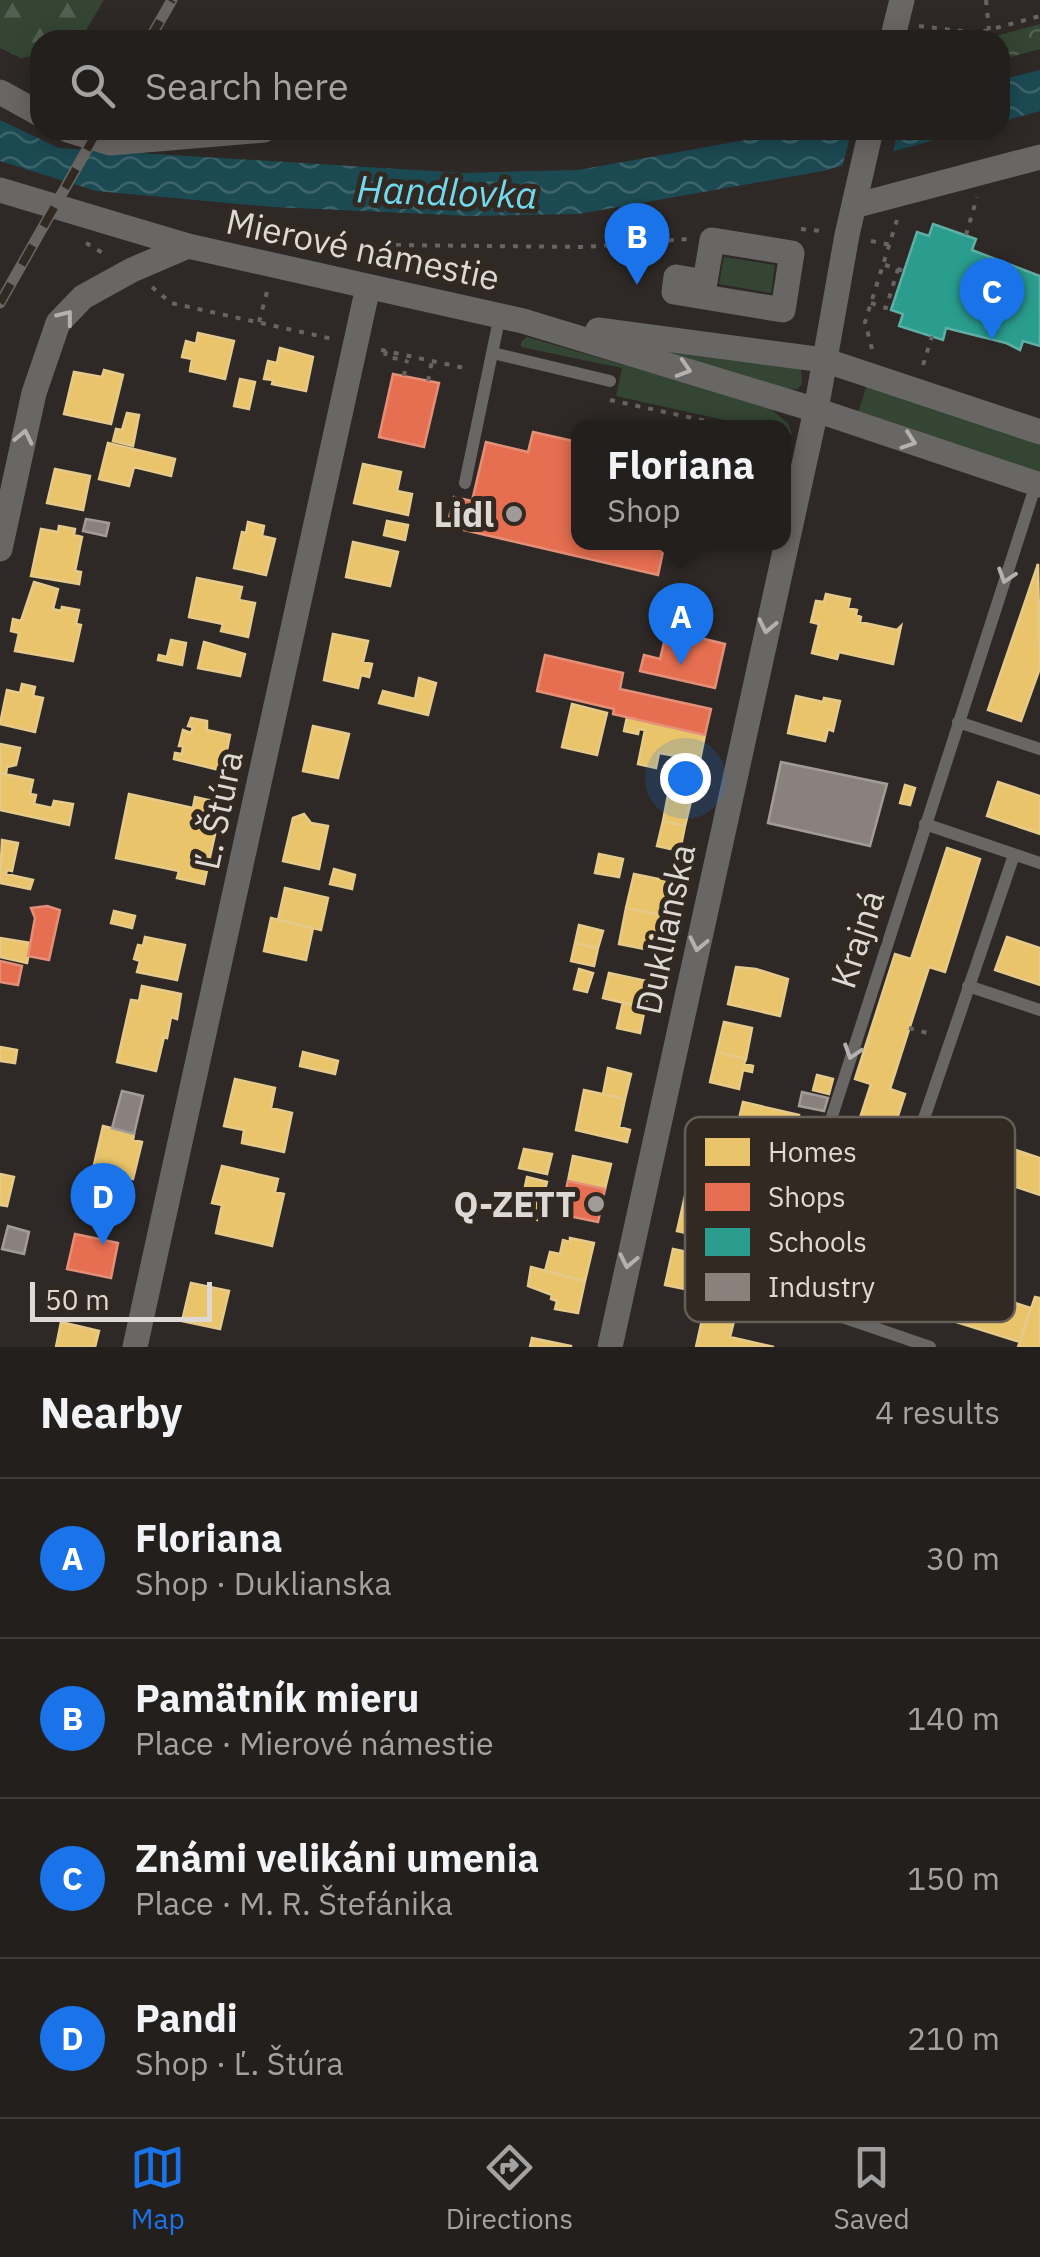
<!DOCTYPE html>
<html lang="en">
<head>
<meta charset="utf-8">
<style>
  :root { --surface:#221f1c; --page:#2a2725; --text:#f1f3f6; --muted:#a2a2a3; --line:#3f3d3b; --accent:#1a73e8 }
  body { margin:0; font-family:"IBM Plex Sans",sans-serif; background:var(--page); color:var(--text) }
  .scale { position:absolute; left:30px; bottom:25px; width:182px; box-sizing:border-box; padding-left:10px; border:5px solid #ded9d4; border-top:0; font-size:28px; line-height:35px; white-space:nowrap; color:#ded9d4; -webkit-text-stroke:8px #312922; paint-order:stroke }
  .you { position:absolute; left:685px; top:778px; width:35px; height:35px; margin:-25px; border:8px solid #fff; border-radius:50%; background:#1a73e8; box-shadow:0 0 0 15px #1a73e833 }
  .badge { display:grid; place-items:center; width:65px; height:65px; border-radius:50%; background:var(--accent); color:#fff; font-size:32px; font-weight:700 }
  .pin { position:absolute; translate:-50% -82px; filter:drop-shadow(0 2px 5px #0008) }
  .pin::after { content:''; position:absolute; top:52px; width:35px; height:30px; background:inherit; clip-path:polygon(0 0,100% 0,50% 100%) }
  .popup { position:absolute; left:571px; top:420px; width:220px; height:130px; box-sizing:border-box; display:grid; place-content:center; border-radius:20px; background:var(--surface); filter:drop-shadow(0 2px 8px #0005); font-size:32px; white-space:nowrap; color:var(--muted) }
  .popup b { font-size:38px; color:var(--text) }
  .popup::after { content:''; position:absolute; left:50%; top:100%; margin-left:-20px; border:20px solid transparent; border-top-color:var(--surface) }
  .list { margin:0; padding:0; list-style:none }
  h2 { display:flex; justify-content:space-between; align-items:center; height:130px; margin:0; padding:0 40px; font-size:42px }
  h2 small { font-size:32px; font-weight:400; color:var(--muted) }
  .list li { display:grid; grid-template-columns:65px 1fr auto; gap:30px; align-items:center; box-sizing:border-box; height:160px; padding:0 40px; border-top:2px solid var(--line) }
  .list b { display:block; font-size:38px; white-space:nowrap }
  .list p { margin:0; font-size:32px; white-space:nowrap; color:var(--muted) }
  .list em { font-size:32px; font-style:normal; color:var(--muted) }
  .icon { flex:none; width:55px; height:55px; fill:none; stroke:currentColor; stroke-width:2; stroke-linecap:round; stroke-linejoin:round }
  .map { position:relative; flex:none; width:1040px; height:1347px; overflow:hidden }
  .search { position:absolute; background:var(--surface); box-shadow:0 5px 25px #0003; left:30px; right:30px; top:30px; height:110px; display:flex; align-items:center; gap:25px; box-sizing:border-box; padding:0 35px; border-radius:30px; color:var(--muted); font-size:38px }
  .sheet { height:770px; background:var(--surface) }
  nav { display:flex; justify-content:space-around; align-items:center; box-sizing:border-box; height:140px; border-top:2px solid var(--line); background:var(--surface); font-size:28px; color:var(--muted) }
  nav a { display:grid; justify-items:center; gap:5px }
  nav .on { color:var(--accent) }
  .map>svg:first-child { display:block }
  .grass { fill:#344633 }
  .forest { fill:url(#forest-firs) }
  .park { fill:url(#park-crowns) }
  .water { fill:url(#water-waves) }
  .pier { fill:#2e2926 }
  .homes { fill:#e9c46a; stroke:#e6ca8a; stroke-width:2.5 }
  .shops { fill:#e76f51; stroke:#e48f78; stroke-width:2.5 }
  .schools { fill:#2a9d8f; stroke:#60afa4; stroke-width:2.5 }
  .industry { fill:#8a817c; stroke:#a39b96; stroke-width:2.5 }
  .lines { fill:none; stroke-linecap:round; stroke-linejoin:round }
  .path { stroke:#676462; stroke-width:4; stroke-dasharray:5 8; stroke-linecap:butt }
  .lane { stroke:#696666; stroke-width:12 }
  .street { stroke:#696666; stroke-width:25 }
  .rail-casing { stroke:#6a6664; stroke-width:11 }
  .rail { stroke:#312922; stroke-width:8; stroke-dasharray:22; stroke-linecap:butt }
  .oneway { stroke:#b5b1ae }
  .poi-dot { fill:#a09b97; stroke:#312922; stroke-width:4 }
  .labels { text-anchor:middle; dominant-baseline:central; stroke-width:10; stroke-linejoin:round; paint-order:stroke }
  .street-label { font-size:35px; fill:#ded9d4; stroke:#312922 }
  .poi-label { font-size:35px; font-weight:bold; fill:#ded9d4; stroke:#312922; text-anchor:end }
  .water-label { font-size:38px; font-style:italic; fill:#72d8ed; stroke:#312922 }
  .key { fill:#312922; stroke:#655e57; stroke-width:2.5 }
  .key-label { font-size:28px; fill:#ded9d4 }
</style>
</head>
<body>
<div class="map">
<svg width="1040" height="1347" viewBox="0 0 1040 1347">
  <defs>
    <pattern id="forest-firs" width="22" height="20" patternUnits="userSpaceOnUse" patternTransform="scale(2.5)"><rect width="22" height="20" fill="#344633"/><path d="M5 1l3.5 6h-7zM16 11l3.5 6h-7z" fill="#516050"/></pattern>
    <pattern id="park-crowns" width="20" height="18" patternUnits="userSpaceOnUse" patternTransform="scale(2.5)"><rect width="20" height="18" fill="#344633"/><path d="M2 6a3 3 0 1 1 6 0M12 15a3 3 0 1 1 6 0" fill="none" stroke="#516050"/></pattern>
    <pattern id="water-waves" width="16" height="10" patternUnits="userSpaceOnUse" patternTransform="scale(2.5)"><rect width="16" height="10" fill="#1c4a53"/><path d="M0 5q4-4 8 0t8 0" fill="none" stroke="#3d646b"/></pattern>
  </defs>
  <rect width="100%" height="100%" fill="#2e2926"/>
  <path class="grass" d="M724,257L775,265L771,293L719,284Z
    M527,337L768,407L788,423L792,435L784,434V428L756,427L616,396L622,368L521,347V342Z
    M654,345L801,367L802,384L797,389H785L651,351Z
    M867,385L1040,443V473L858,412Z"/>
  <path class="forest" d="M0,0H104L80,40H40V55L21,58L0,48Z"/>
  <path class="park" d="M1040,24V49L1000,60V40H982Z"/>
  <path class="water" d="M1040,70V111L1000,122V80Z
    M0,120L59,148L464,173L578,170L801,130H970L823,171L578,214L471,216L274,207L96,191L0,161Z"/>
  <path class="pier" d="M852,130H898L892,157L841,171Z"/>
  <path class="homes" d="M198,333L234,341L225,379L190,371L192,359L182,357L186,341L196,344Z
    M280,348L313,357L306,391L272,384L273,380L264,379L268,361L277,363Z
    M104,370L123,375L111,424L64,414L74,372L102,377Z
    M240,379L255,382L249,409L234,406Z
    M127,413L139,415L133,446L113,441L116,429L122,430Z
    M108,443L175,459L171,476L134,467L129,486L99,479Z
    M363,464L401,472L397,491L412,494L408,515L354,503Z
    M55,469L90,476L83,510L47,503Z
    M387,521L408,525L405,540L384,535Z
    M248,522L264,526L262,536L275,539L266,575L234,568L242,532L246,533Z
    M59,526L75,529L74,535L82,537L75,571L81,572L79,584L31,576L41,529L58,532Z
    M353,542L398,552L390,586L346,577Z
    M1038,564L1040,668L1021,721L988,710Z
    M197,578L242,587L239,600L255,603L248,637L221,631L223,624L189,617Z
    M34,582L58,589L53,609L61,611L62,607L79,610L76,624L81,625L73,661L15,651L19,633L11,631L13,619L21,621Z
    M826,594L850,599L848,608L857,610L856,615L861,617L860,622L897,630L901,626L893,664L839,652L837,659L812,653L819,624L811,622L816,601L824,602Z
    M333,634L368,641L363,662L372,664L369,677L361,675L358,688L324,680Z
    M171,640L186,643L182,665L158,660L159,655L167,657Z
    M204,642L245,654L240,676L198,668Z
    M419,678L436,683L428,715L379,703L383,691L415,699Z
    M22,684L35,687L33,696L43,698L35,732L0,724L7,690L20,693Z
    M796,696L823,702L824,698L840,701L833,731L828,729L825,741L788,733Z
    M572,704L607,713L597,755L562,747Z
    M627,717L705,735L700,760L659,753L656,768L638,764L645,730L639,729L638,734L624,731Z
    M191,718L207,721V730L230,735L223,771L174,759L175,753L182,754L183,746H179L183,730L191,733L193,727L188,726Z
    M313,726L349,734L338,778L303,771Z
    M0,744L20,748L16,765L7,767L6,774L0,773Z
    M0,773L33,780L30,794L36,795L34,804L52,808L54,801L73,804L69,825L0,810Z
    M998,782L1040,796V834L987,816Z
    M905,785L915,788L910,805L900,803Z
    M129,794L193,808L195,797L222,803L204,884L177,878L179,871L116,858Z
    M668,795L691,801L685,826L663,821Z
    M304,814L311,823L328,826L319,869L283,861L293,818Z
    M663,821L685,826L680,851L657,846Z
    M2,840L18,843L12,871L7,870L6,874L33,880L30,889L0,883Z
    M947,848L980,859L945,972L929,967L890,1089L905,1094L869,1206L835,1195L871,1084L855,1079L895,954L911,959Z
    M599,854L623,859L619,877L595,873Z
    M334,869L355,875L352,889L330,884Z
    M634,874L673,882L666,916L626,908Z
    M285,888L328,898L321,930L278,920Z
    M626,908L666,916L660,941L653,940L650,950L619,944Z
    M114,911L135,916L132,928L111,923Z
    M271,918L313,928L306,960L264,951Z
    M579,925L603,931L598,948L575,943Z
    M145,937L185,945L177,980L137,972L140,961L134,959L138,945L143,946Z
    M1007,937L1040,948V985L995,970Z
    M0,938L31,943L27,963L0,957Z
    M575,943L598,948L594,966L571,961Z
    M736,967L756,969L788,979L780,1016L728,1004Z
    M579,969L593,973L587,992L574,989Z
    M609,973L651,982L645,1008L603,998Z
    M142,986L181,994L177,1019L171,1017L167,1038L164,1037L156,1071L117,1062L131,1000L139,1001Z
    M623,1002L645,1008L640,1033L617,1028Z
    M724,1022L752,1028L746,1059L717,1052Z
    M0,1047L17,1050L15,1063L0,1061Z
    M303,1052L338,1061L335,1074L300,1066Z
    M717,1052L746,1059L744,1064L753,1066L752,1072L743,1070L739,1089L710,1082Z
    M608,1068L631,1074L625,1099L603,1094Z
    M817,1075L833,1079L829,1094L813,1090Z
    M235,1079L275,1088L271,1108L292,1113L284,1152L242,1143L244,1130L224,1126Z
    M584,1090L625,1099L619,1127L630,1130L627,1142L576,1130Z
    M743,1102L799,1115L781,1195L724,1182Z
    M103,1126L134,1134L133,1140L142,1142L133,1179L93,1169Z
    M944,1126L1040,1158V1195L933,1159Z
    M524,1149L552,1154L547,1174L519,1168Z
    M573,1156L611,1164L605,1189L568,1181Z
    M222,1166L278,1179L275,1192L284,1194L272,1246L216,1233L222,1205L212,1203Z
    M0,1174L14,1177L7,1206L0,1205Z
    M527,1177L547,1182L537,1220L519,1215Z
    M755,1194L783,1200L780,1215L752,1209Z
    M685,1196L722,1204L721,1210L729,1212L726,1226L718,1224L714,1239L677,1231Z
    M570,1238L594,1243L585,1281L545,1271L550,1252L560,1254L563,1240L570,1242Z
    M735,1247L761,1253L758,1264L733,1258Z
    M673,1249L711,1257L710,1263L719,1265L716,1278L753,1287L750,1302L665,1285Z
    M846,1250L1031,1308L1020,1342L835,1284Z
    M531,1267L585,1281L578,1313L555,1309L557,1301L551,1299L552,1295L528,1286Z
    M191,1283L229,1291L220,1329L182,1321Z
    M1035,1297L1040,1298V1347H1018Z
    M705,1306L736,1313L730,1337L774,1347H696Z
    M61,1322L99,1331L95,1347H56Z
    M532,1338L571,1346V1347H530Z"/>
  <path class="shops" d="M393,374L439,383L424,447L379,437Z
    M533,432L578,442V542H665L658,575L447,526L454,497L472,501L486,442L528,452Z
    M667,630L725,644L715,688L640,671L644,655L660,659Z
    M545,655L623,673L620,689L711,709L705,735L613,714L614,709L537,691Z
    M47,906L60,910L49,960L28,956L35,918L31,908Z
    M0,961L22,966L18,985L0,982Z
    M568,1181L605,1189L598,1222L564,1215L566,1207L562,1206Z
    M75,1234L118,1243L111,1278L67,1269Z"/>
  <path class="schools" d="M933,224L976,239L972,250L1040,276V346L1023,341L1020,350L1006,343L946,328L943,340L899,326L903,314L891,310L917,232L929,236Z"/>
  <path class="industry" d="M86,519L109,523L106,536L83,531Z
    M781,762L887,784L870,846L768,823Z
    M122,1091L143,1096L134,1134L112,1128Z
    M802,1092L828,1098L824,1111L799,1106Z
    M8,1226L29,1232L24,1254L2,1249Z"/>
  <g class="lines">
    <path class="path" d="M986,0L989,30
      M919,26L978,33L1040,16
      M801,229L821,231
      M966,235L977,197
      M871,241L891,245
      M86,243L108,256
      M292,244L585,247L687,239
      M885,265L904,271
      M152,287L171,303L333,339
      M871,303L886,308L898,269
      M259,322L268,288
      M872,349L865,322L897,220
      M381,350L469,369
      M386,351L385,356L407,361
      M923,365L932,336
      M404,376L407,360
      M428,381L432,361
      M610,400L738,428
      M909,1028L931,1034
      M923,1180L965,1193"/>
    <path class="lane" d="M493,353L610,381
      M465,483L500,315
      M958,722L1040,749
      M925,824L1040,863
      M968,986L1040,1010
      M808,1261L891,1215L1014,855
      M930,1347L822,1310L808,1261L811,1215L833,1113L1036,484"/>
    <path class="street" d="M892,40L902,0
      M0,92L40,114
      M68,130L110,143L264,130
      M0,190L188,246L523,321L816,410L1040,485
      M854,206L1040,157
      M712,240L792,253L783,310L674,292L676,277L705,282Z
      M598,330L824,360L1040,432
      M0,549L34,393L58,323L83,297L132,270L188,246
      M135,1347L368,287
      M610,1347L816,410L847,235L871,130"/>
    <g class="rail-casing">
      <path id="rail" d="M149,40L172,0
        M0,303L98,130"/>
    </g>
    <use href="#rail" class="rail"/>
  </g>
  <defs><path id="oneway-chevron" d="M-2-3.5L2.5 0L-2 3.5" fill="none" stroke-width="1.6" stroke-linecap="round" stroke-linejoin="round" transform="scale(2.5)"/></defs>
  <g class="oneway">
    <use href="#oneway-chevron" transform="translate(66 317) rotate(-52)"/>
    <use href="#oneway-chevron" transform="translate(684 369) rotate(17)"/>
    <use href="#oneway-chevron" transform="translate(24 437) rotate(-78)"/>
    <use href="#oneway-chevron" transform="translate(909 441) rotate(19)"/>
    <use href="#oneway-chevron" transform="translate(1006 576) rotate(108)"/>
    <use href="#oneway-chevron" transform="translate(767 626) rotate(102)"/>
    <use href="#oneway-chevron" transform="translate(698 944) rotate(102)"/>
    <use href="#oneway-chevron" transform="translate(852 1052) rotate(108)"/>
    <use href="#oneway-chevron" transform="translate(628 1261) rotate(102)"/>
  </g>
  <g class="poi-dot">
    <circle cx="514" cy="514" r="10"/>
    <circle cx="596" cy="1204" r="10"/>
  </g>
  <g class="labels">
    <g class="street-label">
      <text transform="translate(363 249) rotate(12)">Mierové námestie</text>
      <text transform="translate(218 810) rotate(-78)">Ľ. Štúra</text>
      <text transform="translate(665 929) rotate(-78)">Duklianska</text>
      <text transform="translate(857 939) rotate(-72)">Krajná</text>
    </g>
    <g class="poi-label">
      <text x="494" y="514">Lidl</text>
      <text x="576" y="1204">Q-ZETT</text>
    </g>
    <g class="water-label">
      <text transform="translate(447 191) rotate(2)">Handlovka</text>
    </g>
  </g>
  <rect x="685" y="1117" width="330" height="205" rx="15" class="key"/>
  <rect x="705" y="1138" width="45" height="28" fill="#e9c46a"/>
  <rect x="705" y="1183" width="45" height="28" fill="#e76f51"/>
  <rect x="705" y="1228" width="45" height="28" fill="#2a9d8f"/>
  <rect x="705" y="1273" width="45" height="28" fill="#8a817c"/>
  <g class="key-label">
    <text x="768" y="1162">Homes</text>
    <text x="768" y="1207">Shops</text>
    <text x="768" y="1252">Schools</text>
    <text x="768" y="1297">Industry</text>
  </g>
</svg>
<div class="scale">50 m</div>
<div class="you"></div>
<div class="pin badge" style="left:681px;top:665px">A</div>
<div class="popup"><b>Floriana</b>Shop</div>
<div class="pin badge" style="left:637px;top:285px">B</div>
<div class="pin badge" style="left:992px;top:340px">C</div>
<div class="pin badge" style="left:103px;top:1245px">D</div>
<div class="search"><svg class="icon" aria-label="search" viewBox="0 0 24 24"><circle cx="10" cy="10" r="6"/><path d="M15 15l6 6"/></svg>Search here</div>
</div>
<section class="sheet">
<h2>Nearby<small>4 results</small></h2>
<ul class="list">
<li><span class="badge">A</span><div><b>Floriana</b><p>Shop · Duklianska</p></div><em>30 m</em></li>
<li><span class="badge">B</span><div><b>Pamätník mieru</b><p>Place · Mierové námestie</p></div><em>140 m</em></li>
<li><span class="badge">C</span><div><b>Známi velikáni umenia</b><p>Place · M. R. Štefánika</p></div><em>150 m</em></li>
<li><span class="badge">D</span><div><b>Pandi</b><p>Shop · Ľ. Štúra</p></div><em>210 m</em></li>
</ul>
</section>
<nav>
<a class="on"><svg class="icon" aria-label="map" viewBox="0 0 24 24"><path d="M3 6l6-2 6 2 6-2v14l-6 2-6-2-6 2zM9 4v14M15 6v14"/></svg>Map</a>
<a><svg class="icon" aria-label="directions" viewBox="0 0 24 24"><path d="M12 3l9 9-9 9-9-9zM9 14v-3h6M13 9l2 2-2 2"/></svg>Directions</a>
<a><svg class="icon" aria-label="saved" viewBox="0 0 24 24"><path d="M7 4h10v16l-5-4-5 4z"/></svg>Saved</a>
</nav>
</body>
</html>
